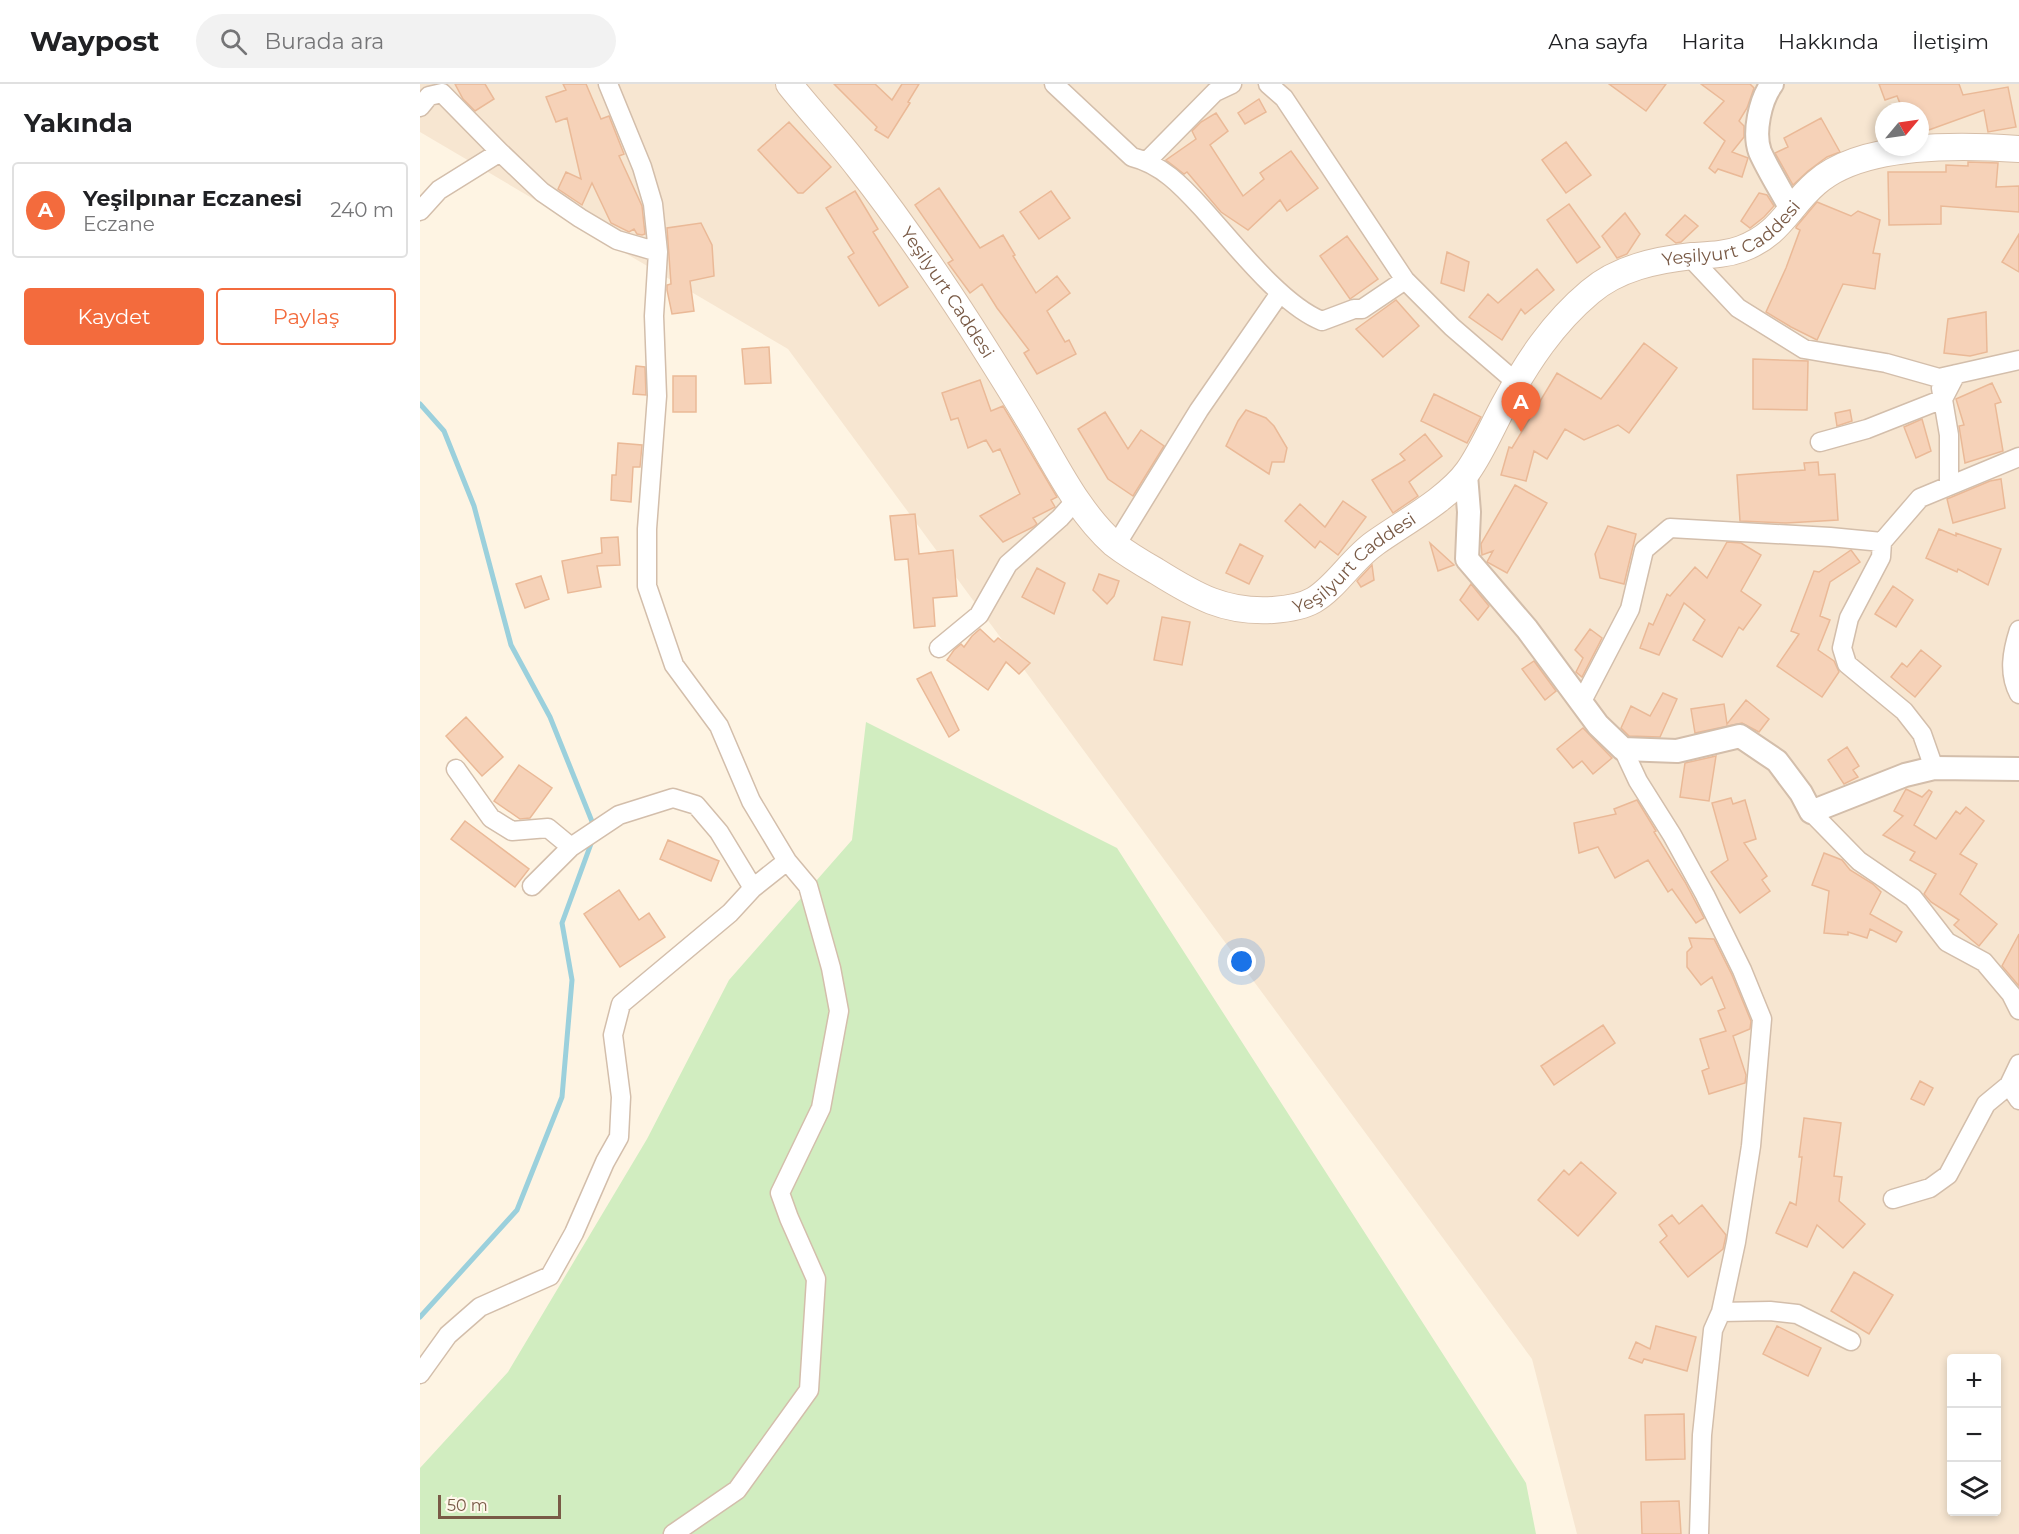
<!DOCTYPE html>
<html lang="tr">
<head>
<meta charset="utf-8">
<style>
  :root { --surface:#fff; --page:#f2f2f2; --text:#202124; --muted:#757577; --line:#e0e0e0; --accent:#f36b3d }
  body { margin:0; font-family:Montserrat,sans-serif; background:var(--page); color:var(--text) }
  .controls { position:absolute; right:18px; bottom:18px; display:grid; overflow:hidden; border-radius:6px; box-shadow:0 3px 9px #0003 }
  .controls button { width:54px; height:54px; display:grid; place-items:center; padding:0; border:0; border-bottom:2px solid var(--line); background:var(--surface); color:var(--text); font:30px sans-serif }
  .compass { position:absolute; left:1455px; top:18px; width:54px; height:54px; border-radius:50%; background:var(--surface); box-shadow:0 3px 9px #0003; rotate:61deg }
  .scale { position:absolute; left:18px; bottom:15px; width:123px; box-sizing:border-box; padding-left:6px; border:3px solid #795a46; border-top:0; font-size:16px; line-height:21px; white-space:nowrap; color:#795a46; -webkit-text-stroke:4px #fff8eb; paint-order:stroke }
  .you { position:absolute; left:822px; top:878px; width:21px; height:21px; margin:-15px; border:4px solid #fff; border-radius:50%; background:#1a73e8; box-shadow:0 0 0 9px #1a73e833 }
  .badge { display:grid; place-items:center; width:39px; height:39px; border-radius:50%; background:var(--accent); color:#fff; font-size:20px; font-weight:700 }
  .pin { position:absolute; translate:-50% -50px; filter:drop-shadow(0 2px 3px #0008) }
  .pin::after { content:''; position:absolute; top:32px; width:21px; height:18px; background:inherit; clip-path:polygon(0 0,100% 0,50% 100%) }
  .list { margin:0; padding:0; list-style:none }
  h2 { display:flex; justify-content:space-between; align-items:center; height:78px; margin:0; padding:0 24px; font-size:26px }
  h2 small { font-size:20px; font-weight:400; color:var(--muted) }
  .list li { display:grid; grid-template-columns:39px 1fr auto; gap:18px; align-items:center; box-sizing:border-box; height:96px; margin:0 12px 12px; padding:0 12px; border:2px solid var(--line); border-radius:6px }
  .list b { display:block; font-size:22px; white-space:nowrap }
  .list p { margin:0; font-size:20px; white-space:nowrap; color:var(--muted) }
  .list em { font-size:20px; font-style:normal; color:var(--muted) }
  .actions { display:flex; gap:12px; padding:18px 24px }
  .actions a { flex:1; padding:14px 0; border:2px solid var(--accent); border-radius:6px; text-align:center; font-size:21px; color:var(--accent) }
  .actions .main { background:var(--accent); color:#fff }
  .icon { flex:none; width:33px; height:33px; fill:none; stroke:currentColor; stroke-width:2; stroke-linecap:round; stroke-linejoin:round }
  .map { position:relative; flex:none; width:1599px; height:1450px; overflow:hidden }
  header { display:flex; align-items:center; gap:36px; box-sizing:border-box; height:84px; padding:0 30px; background:var(--surface); border-bottom:2px solid var(--line) }
  header strong { font-size:28px }
  nav { display:flex; gap:33px; margin-inline-start:auto; font-size:21px }
  .search { width:420px; height:54px; background:var(--page); display:flex; align-items:center; gap:15px; box-sizing:border-box; padding:0 21px; border-radius:33px; color:var(--muted); font-size:22px }
  main { display:flex }
  aside { flex:1; background:var(--surface) }
  .map>svg:first-child { display:block }
  .residential { fill:#f7e6d1; fill-rule:evenodd }
  .green { fill:#d1edc0 }
  .lines { fill:none; stroke-linecap:round; stroke-linejoin:round }
  .stream { stroke:#9bd0dc; stroke-width:5 }
  .building { fill:#f6d2b8; stroke:#eab997; stroke-width:1.5 }
  .minor-casing { stroke:#d3beab; stroke-width:21 }
  .tertiary-casing { stroke:#d3beab; stroke-width:26 }
  .secondary-casing { stroke:#d6bea8; stroke-width:28 }
  .minor { stroke:#fff; stroke-width:18 }
  .tertiary { stroke:#fff; stroke-width:22 }
  .secondary { stroke:#fff; stroke-width:26 }
  .labels { text-anchor:middle; dominant-baseline:central; stroke-width:6; stroke-linejoin:round; paint-order:stroke }
  .street-label { font-size:18px; fill:#795a46; stroke:#fff8eb }
</style>
</head>
<body>
<header>
<strong>Waypost</strong>
<div class="search"><svg class="icon" aria-label="search" viewBox="0 0 24 24"><circle cx="10" cy="10" r="6"/><path d="M15 15l6 6"/></svg>Burada ara</div>
<nav><a>Ana sayfa</a><a>Harita</a><a>Hakkında</a><a>İletişim</a></nav>
</header>
<main>
<aside>
<h2>Yakında<small></small></h2>
<ul class="list">
<li><span class="badge">A</span><div><b>Yeşilpınar Eczanesi</b><p>Eczane</p></div><em>240 m</em></li>
</ul>
<div class="actions"><a class="main">Kaydet</a><a>Paylaş</a></div>
</aside>
<div class="map">
<svg width="1599" height="1450" viewBox="0 0 1599 1450">
  <rect width="100%" height="100%" fill="#fef4e3"/>
  <path class="residential" d="M0,0H1599V1450H1157L1112,1275L368,265L0,48ZM1464,27H1500V63H1464ZM1532,1274H1576V1428H1532Z"/>
  <path class="green" d="M446,638L697,764L1106,1399L1116,1450H0V1384L88,1288L227,1055L309,896L432,756Z"/>
  <g class="lines">
    <path class="stream" d="M0,320L24,347L54,422L91,561L130,633L175,745
      M0,1233L97,1126L142,1013L152,896L142,839L172,757"/>
  </g>
  <path class="building" d="M35,0H65L74,15L55,27L43,15Z
    M143,0H166L181,35L189,32L204,70L199,72L222,122L225,150L222,151L217,150L214,145L209,148L191,139L172,99L162,121L138,105L146,88L161,95L147,34L136,38L126,13L146,6Z
    M414,0H455L472,16L482,0H499L488,18L490,19L468,54L455,46L457,43Z
    M1189,0H1246L1226,27Z
    M1281,0H1330L1334,4L1327,24L1319,37L1324,42V53L1312,68L1328,74L1322,93L1298,85L1295,89L1289,84L1305,57L1284,39L1304,17Z
    M1459,0H1539L1543,11L1588,3L1596,43L1568,48L1564,26L1506,47L1500,27H1483L1477,12L1465,16Z
    M839,15L846,28L825,40L818,29Z
    M796,29L808,47L790,61L823,112L844,95L840,89L871,67L898,104L867,127L860,116L828,146L801,128L767,88L764,90L746,76L776,55L772,47L781,38Z
    M1401,34L1420,68L1407,73L1388,87L1373,101L1355,69L1368,63L1364,54Z
    M369,38L411,83L383,109H378L338,66Z
    M1146,58L1171,91L1146,109L1122,76Z
    M1548,78L1578,79L1576,103L1599,102V128L1521,122V140L1469,141L1468,88H1526V81L1548,82Z
    M519,104L560,164L583,151L595,171L593,172L616,209L637,192L650,209L627,227L645,258L649,256L656,270L617,290L604,269L609,266L577,224L562,200L550,209L528,179L533,176L495,121Z
    M435,107L458,145L453,148L488,203L459,222L428,173L434,169L406,124Z
    M631,107L650,134L619,155L600,128Z
    M1339,109L1347,111L1354,122L1344,133L1330,144L1321,137Z
    M1397,118L1431,132L1438,127L1460,136L1453,169L1460,170L1455,205L1423,200L1397,256L1371,243L1346,228L1366,184L1380,146L1376,144V143Z
    M1149,120L1180,163L1157,179L1127,136Z
    M1205,129L1220,150L1207,170L1197,174L1182,152Z
    M1265,131L1278,142L1261,158L1256,159L1246,151Z
    M281,139L292,161L294,192L270,197L274,227L252,230L247,206V201L251,200L247,144Z
    M1599,150V188L1582,178Z
    M927,152L958,195L930,215L900,172Z
    M1027,168L1049,178L1044,207L1021,199Z
    M1117,185L1134,206L1105,230L1101,225L1082,256L1049,233L1068,210L1078,219Z
    M976,216L999,242L963,273L936,245Z
    M1566,228L1567,268L1550,272L1524,269L1528,235Z
    M1224,259L1257,284L1209,349L1198,341L1164,356L1145,345L1127,375L1114,367L1106,397L1081,391L1089,363L1092,364L1137,289L1181,315Z
    M349,263L351,299L325,300L322,265Z
    M1333,275L1388,277L1387,326L1333,325Z
    M216,282L225,283L226,311L213,310Z
    M253,292H276V328H253Z
    M560,296L571,327L583,322L637,413L631,416L635,423L613,434L617,440L613,443L583,458L560,432L600,410L580,365L573,368L566,356L548,364L538,334L531,336L522,309Z
    M1572,299L1581,318L1575,320L1583,367L1545,379L1539,342L1544,341L1536,315Z
    M1014,310L1061,333L1047,359L1001,337Z
    M826,326L846,334L854,342L867,364L864,378H852L849,390L806,362L818,337Z
    M1430,326L1432,337L1417,342L1415,329Z
    M685,328L708,365L721,346L744,362L713,412L688,395L658,345Z
    M1502,335L1511,367L1496,374L1484,343Z
    M1005,350L1022,372L989,398L998,412L973,429L952,396L985,376L980,370Z
    M198,359L222,361L220,383H213L211,418L191,416L192,391H196Z
    M1398,378L1399,391L1415,390L1418,436L1366,439L1320,437L1317,391L1385,386L1384,379Z
    M1581,395L1585,424L1533,439L1527,415L1570,397Z
    M1095,401L1127,419L1087,489L1067,478L1073,467L1062,471L1061,460Z
    M923,417L946,433L918,471L900,457L895,464L865,437L880,420L905,443Z
    M495,430L499,470L533,466L537,512L513,514L515,542L494,544L488,475L475,476L470,432Z
    M1188,442L1216,450L1204,500L1180,494L1175,470Z
    M1519,445L1536,452V449L1581,465L1568,501L1538,485L1537,488L1506,474Z
    M198,453L200,481L177,482L181,503L148,509L142,477L182,469L181,454Z
    M1307,458L1321,459L1341,471L1321,507L1341,521L1323,546L1319,543L1302,573L1273,556L1285,536L1264,519L1239,571L1220,564L1229,539L1233,541L1247,510L1250,512L1275,483L1287,494Z
    M1010,459L1034,481L1018,487Z
    M820,460L843,472L829,500L806,489Z
    M1431,466L1440,478L1410,498L1400,532L1410,536L1398,566L1414,577L1419,588L1402,613L1357,582L1379,550L1371,547L1394,487L1399,488Z
    M952,481L954,496L941,503L937,497Z
    M617,484L645,499L634,530L602,513Z
    M679,490L699,497L694,512L687,520L673,506Z
    M121,492L129,515L105,524L96,500Z
    M1051,500L1069,522L1058,536L1040,516Z
    M1473,502L1493,516L1476,543L1455,530Z
    M742,533L770,538L762,581L734,576Z
    M560,545L574,558L578,554L610,579L599,590L586,578L568,606L527,576L534,566L541,560L544,563L552,552Z
    M1170,545L1182,554L1162,593L1156,588L1163,574L1155,566Z
    M1501,566L1521,582L1495,613L1471,593L1482,579L1487,583Z
    M1114,577L1136,607L1125,616L1102,585Z
    M511,588L539,646L529,653L497,595Z
    M1243,609L1257,615L1240,653L1209,652L1201,644L1211,622L1230,632Z
    M1326,616L1349,635L1339,648L1322,639L1275,649L1271,625L1304,620L1307,640Z
    M46,633L83,673L62,692L26,652Z
    M1163,644L1192,674L1173,690L1162,677L1153,684L1137,665Z
    M1427,663L1439,682L1433,686L1438,693L1424,700L1408,676Z
    M1296,672L1289,717L1260,713L1265,679Z
    M99,681L132,704L110,734L100,735L74,717Z
    M1486,705L1502,713L1509,706L1512,708L1494,741L1516,755L1536,727L1540,730L1546,723L1564,737L1540,770L1557,780L1540,810L1577,840L1559,862L1534,841L1539,836L1511,818L1504,810L1516,790L1490,776L1495,768L1463,751L1483,732L1474,727Z
    M1311,714L1313,720L1325,716L1336,755L1324,759L1347,792L1342,796L1350,807L1320,829L1291,788L1308,776L1292,719Z
    M1217,716L1236,747L1234,748L1265,798L1284,834L1276,839L1252,805L1248,808L1228,776L1195,794L1178,763L1159,769L1154,739L1196,730L1194,725Z
    M45,737L109,785L95,803L31,755Z
    M248,756L299,777L291,797L240,775Z
    M1404,769L1422,776L1430,786L1453,800L1461,808L1450,830L1482,848L1476,858L1450,845L1447,854L1428,848V851L1404,849L1409,807L1392,801Z
    M199,806L219,836L229,829L245,853L200,883L164,830Z
    M1599,850V902L1582,882Z
    M1269,854L1294,855L1312,891L1331,937L1330,945L1313,952L1326,991L1325,999L1289,1010L1282,987L1289,984L1280,955L1306,947L1298,927L1305,924L1292,893L1281,901L1267,883V868L1272,863Z
    M1183,941L1195,959L1134,1001L1121,982Z
    M1500,997L1513,1004L1504,1021L1491,1015Z
    M1384,1034L1421,1039L1414,1092L1422,1093L1419,1117L1445,1140L1423,1164L1397,1141L1387,1163L1356,1149L1370,1118L1376,1121L1382,1073H1379Z
    M1161,1078L1196,1109L1158,1152L1118,1116L1144,1086L1149,1091Z
    M1282,1121L1306,1151L1305,1156L1303,1165L1268,1193L1240,1158L1247,1152L1239,1141L1252,1131L1259,1140Z
    M1434,1188L1473,1211L1449,1250L1411,1227Z
    M1236,1242L1276,1253L1267,1287L1224,1275L1222,1279L1209,1274L1216,1258L1230,1265Z
    M1357,1242L1401,1264L1388,1292L1343,1270Z
    M1264,1330L1265,1375L1226,1376L1225,1331Z
    M1259,1417L1261,1450H1222L1221,1418Z"/>
  <g class="lines">
    <g class="minor-casing">
      <path id="minor" d="M188,0L222,83L233,120L238,168L234,232L237,312L227,445V502L254,581L299,642L331,717L367,777L388,802L411,884L419,927L401,1024L360,1109L369,1134L396,1195L389,1306L317,1406L253,1450
        M634,0L712,73C741,80 762,102 782,124C812,157 861,221 902,237L934,225H942L985,196
        M848,0L864,14L985,196L1032,243L1097,299
        M0,23L9,12L22,9L80,68
        M727,77L795,8L812,0
        M0,127L19,106L80,68L122,108L160,134L197,156L238,168
        M1269,172L1318,224L1384,265L1466,279L1519,294L1599,276
        M1521,304L1529,351V402
        M1400,358L1447,345L1523,315L1536,290
        M1462,458L1500,414L1599,373
        M696,461L779,326L860,209
        M1599,546C1592,568 1588,589 1599,610
        M519,564L559,531L588,480L640,434L656,416
        M1161,619L1210,525L1224,466L1250,444L1410,453L1462,458L1461,473L1429,534L1422,564L1427,580L1484,627L1502,650L1514,684
        M1203,665L1218,697L1252,751L1285,811L1322,886L1342,935L1331,1062L1316,1158L1301,1228L1293,1246L1282,1351L1279,1450
        M36,685L71,734L92,747L128,744L151,763
        M1391,728L1439,777L1493,814L1527,858L1564,878L1591,910L1599,926
        M112,802L151,763L199,731L253,714L276,721L299,748L333,804
        M1589,1001L1599,1016
        M1473,1115L1510,1104L1528,1091L1566,1020L1589,1001L1599,980
        M1301,1228L1350,1227L1377,1230L1431,1257
        M0,1290L28,1251L60,1223L130,1192L154,1149L185,1078L199,1053L201,1013L193,951L201,920L310,829L333,804L367,777"/>
    </g>
    <g class="tertiary-casing">
      <path id="tertiary" d="M1352,0C1340,16 1333,49 1340,68C1349,88 1362,108 1372,127
        M1046,391L1049,428L1047,475L1107,545L1178,641L1203,665L1257,667L1320,652L1357,677L1381,709L1391,728L1485,691L1514,684L1599,685"/>
    </g>
    <g class="secondary-casing">
      <g id="secondary">
        <path id="s1" d="M369,0C392,29 417,55 439,84C479,135 516,189 551,243C572,276 593,309 613,343C637,383 658,428 694,460C707,470 722,479 736,487C776,512 805,529 853,526C867,525 882,523 894,516C916,503 932,475 955,459C983,439 1028,415 1048,387C1062,367 1072,343 1084,321C1107,278 1133,239 1170,208C1198,184 1236,176 1272,172C1289,171 1305,171 1321,165C1360,151 1368,123 1396,99C1442,58 1541,61 1599,65"/>
      </g>
    </g>
    <use href="#minor" class="minor"/>
    <use href="#tertiary" class="tertiary"/>
    <use href="#secondary" class="secondary"/>
  </g>
  <g class="labels">
    <g class="street-label">
      <text stroke="none"><textPath href="#s1" startOffset="1359">Yeşilyurt Caddesi</textPath></text>
      <text stroke="none"><textPath href="#s1" startOffset="262">Yeşilyurt Caddesi</textPath></text>
      <text stroke="none"><textPath href="#s1" startOffset="837">Yeşilyurt Caddesi</textPath></text>
    </g>
  </g>
</svg>
<div class="controls">
<button>+</button>
<button>−</button>
<button><svg class="icon" aria-label="layers" viewBox="0 0 24 24"><path d="M12 4l9 5-9 5-9-5zM3 14l9 5 9-5"/></svg></button>
</div>
<svg class="compass" viewBox="-18 -18 36 36"><path d="M0-13l5 13h-10z" fill="#e53935"/><path d="M0 13l5-13h-10z" fill="#757577"/></svg>
<div class="scale">50 m</div>
<div class="you"></div>
<div class="pin badge" style="left:1101px;top:348px">A</div>
</div>
</main>
</body>
</html>
